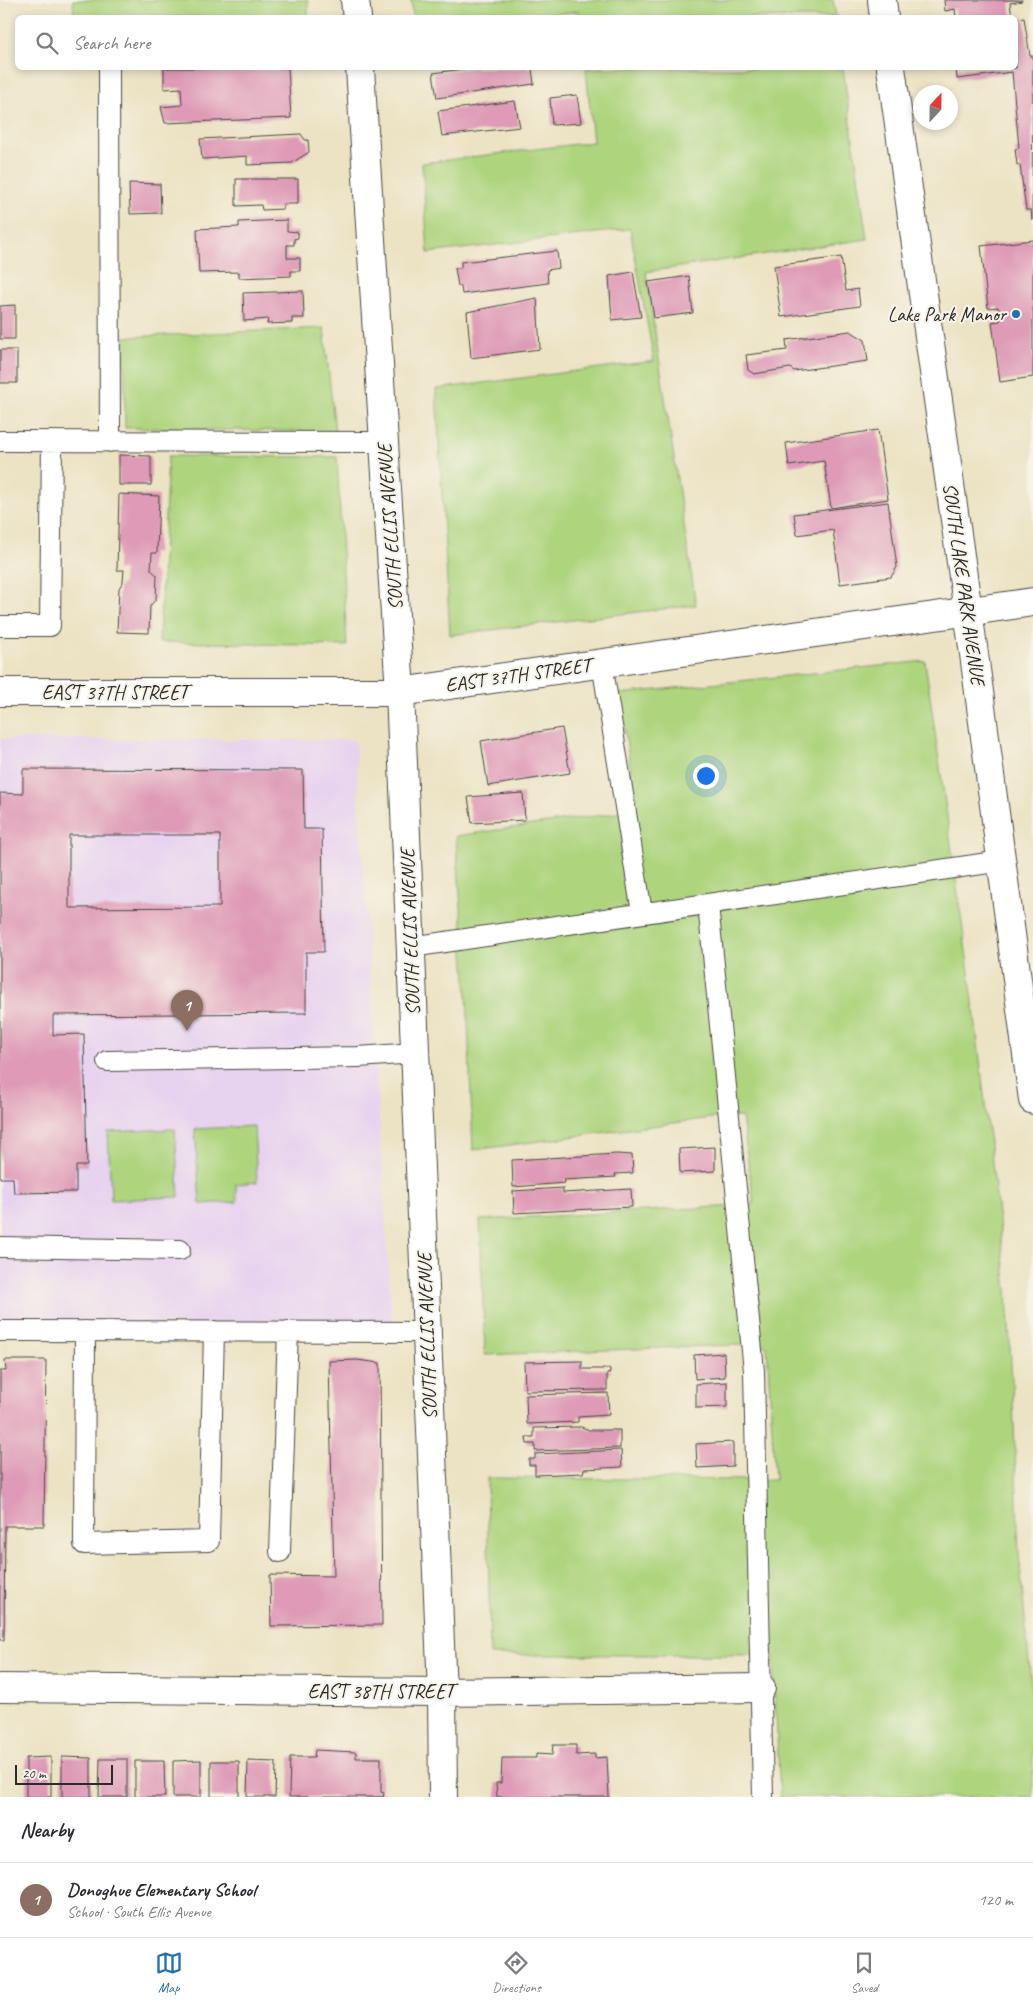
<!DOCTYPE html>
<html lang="en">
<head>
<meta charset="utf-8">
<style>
  :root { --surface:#fff; --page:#f7f7f7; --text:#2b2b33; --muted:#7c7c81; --line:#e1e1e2; --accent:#1f6fb2 }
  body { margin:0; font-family:Caveat,sans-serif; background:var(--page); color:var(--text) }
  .compass { position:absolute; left:913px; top:85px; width:45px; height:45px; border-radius:50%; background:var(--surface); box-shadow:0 2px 8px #0003; rotate:22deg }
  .scale { position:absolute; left:15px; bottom:12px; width:98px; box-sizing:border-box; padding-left:5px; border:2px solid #2b2b2b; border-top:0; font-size:14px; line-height:18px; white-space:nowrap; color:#2b2b2b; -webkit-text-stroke:4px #f7f3e8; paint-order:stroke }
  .you { position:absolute; left:705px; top:775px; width:18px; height:18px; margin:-12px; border:4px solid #fff; border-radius:50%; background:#1a73e8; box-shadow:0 0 0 8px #1a73e833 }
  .badge { display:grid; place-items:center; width:32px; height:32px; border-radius:50%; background:var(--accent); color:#fff; font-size:16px; font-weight:700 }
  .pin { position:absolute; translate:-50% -41px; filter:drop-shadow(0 1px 2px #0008) }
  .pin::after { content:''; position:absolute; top:26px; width:18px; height:15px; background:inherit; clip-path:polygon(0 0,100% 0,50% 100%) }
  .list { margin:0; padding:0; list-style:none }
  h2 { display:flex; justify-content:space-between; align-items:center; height:65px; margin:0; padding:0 20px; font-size:21px }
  h2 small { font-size:16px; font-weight:400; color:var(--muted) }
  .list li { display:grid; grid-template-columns:32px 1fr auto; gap:15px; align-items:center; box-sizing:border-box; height:75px; padding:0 20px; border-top:1px solid var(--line) }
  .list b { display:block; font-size:19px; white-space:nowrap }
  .list p { margin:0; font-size:16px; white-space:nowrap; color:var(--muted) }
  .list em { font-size:16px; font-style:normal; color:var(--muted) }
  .icon { flex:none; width:28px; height:28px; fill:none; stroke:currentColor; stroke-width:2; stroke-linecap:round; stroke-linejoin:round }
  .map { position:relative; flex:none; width:1033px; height:1797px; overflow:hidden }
  .search { position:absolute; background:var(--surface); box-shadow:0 2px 8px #0003; left:15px; right:15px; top:15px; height:55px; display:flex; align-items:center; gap:12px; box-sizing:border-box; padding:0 18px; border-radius:8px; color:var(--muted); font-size:19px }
  .sheet { height:140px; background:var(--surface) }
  nav { display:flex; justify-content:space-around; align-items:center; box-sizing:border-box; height:70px; border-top:1px solid var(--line); background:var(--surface); font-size:14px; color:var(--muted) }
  nav a { display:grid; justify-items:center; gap:2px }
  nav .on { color:var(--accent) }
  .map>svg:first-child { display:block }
  .built { fill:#e7d2ef }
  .green { fill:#aed47e; stroke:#6c8054 }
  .building { fill:#de9ab6; fill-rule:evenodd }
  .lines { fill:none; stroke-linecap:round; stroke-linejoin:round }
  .service-casing { stroke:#484742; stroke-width:22 }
  .minor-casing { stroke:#484742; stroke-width:30 }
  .tertiary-casing { stroke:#484742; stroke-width:30 }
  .service { stroke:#fff; stroke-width:20 }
  .minor { stroke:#fff; stroke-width:28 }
  .tertiary { stroke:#fff; stroke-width:28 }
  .poi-dot { fill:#1f6fb2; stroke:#f7f3e8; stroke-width:2 }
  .labels { text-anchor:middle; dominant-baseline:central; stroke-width:4; stroke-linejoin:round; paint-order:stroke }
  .poi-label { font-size:20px; fill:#2b2b2b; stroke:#f7f3e8; text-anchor:end }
  .street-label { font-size:20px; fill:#2b2b2b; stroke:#f7f3e8 }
</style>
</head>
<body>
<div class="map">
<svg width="1033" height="1797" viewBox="0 0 1033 1797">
  <rect width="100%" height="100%" fill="#f7f3e8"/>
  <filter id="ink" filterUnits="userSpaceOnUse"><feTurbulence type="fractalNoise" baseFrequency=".02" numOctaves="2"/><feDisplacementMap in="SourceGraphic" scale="10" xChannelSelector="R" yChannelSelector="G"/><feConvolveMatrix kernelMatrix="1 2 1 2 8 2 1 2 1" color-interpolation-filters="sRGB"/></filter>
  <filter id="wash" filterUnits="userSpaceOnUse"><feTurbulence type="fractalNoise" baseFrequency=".0096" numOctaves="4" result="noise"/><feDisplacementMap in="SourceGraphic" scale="20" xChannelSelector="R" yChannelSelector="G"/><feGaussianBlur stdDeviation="1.12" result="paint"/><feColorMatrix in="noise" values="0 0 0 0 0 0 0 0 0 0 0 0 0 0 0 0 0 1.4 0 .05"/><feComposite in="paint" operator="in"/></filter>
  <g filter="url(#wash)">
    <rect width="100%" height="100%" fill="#ece3c4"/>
    <path class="built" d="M0,739L355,740L392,1325L0,1323Z"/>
    <path class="green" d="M73,0H308V17H74Z
      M411,0H833L836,17L580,18L579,11L527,18H413Z
      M586,68H843L867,239L646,272L696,605L450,635L436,389L654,361L630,229L428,253L422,163L593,142Z
      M324,328L335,432L125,428L124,337Z
      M168,456L337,457L347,646L159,642Z
      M925,661L973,1001L1007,1290L1013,1399L1019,1555L1033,1705V1797H780L773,1655H490L487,1478L775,1480L767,1346L735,1345L485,1355L480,1220L754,1205L742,1117L711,1118L473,1150L467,995L456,836L637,810L619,694Z
      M254,1126L257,1182L236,1184L237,1202L200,1204L195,1129Z
      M175,1129L179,1197L111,1200L108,1132Z"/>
    <g id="blocks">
      <path class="building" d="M944,0H1022V1L1010,3L1012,18H956L955,9L945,11Z
        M1024,18L1030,56H1033L1032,220L1031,210H1026L1020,165H1017L1015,149L1019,148L1012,72L957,79L956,68H1016V19Z
        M164,68H288L291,118L165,123L161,107L182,105L181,88L164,89Z
        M471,68H532L534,84L437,98L433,73Z
        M577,95L581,123L552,125L550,98Z
        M515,101L520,127L442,136L438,111Z
        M301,134L305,140H308L309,152L292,163L247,165V156L202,159L200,139Z
        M236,179H298V204H283V209L262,210L261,205L236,206Z
        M129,183L160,184L161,213L130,214Z
        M287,220V231L298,232V238L294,239V245H287V258H300V271H291V276L239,278V272L199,273L197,229L239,227V222Z
        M1033,240V377L1000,382L992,322L1000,321L998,307L988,308L981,246Z
        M557,251L559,268L547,270L548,283L462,294L461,286H458L455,268H461V262Z
        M841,257L846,291L858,289L860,306L781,317L774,266Z
        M633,272L641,317L612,320L609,276Z
        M689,276L693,313L654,318L648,282Z
        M303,291L304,318H292V323L267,324L268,319L244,321L243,293Z
        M537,298L540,349L471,358L467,312Z
        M15,305V339H0V306Z
        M850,331L865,340L868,361L794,371L790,368L754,374L748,370L746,355L787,350L786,340Z
        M0,350H17V383H0Z
        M878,430L888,499L831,508L824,461L789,466L786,443Z
        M119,455L151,456V485H119Z
        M119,494L159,496L157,553H152L151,570L157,575L156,599L150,606L149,633L117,632L119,588L123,582L124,570H117Z
        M888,502L897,567L891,577L840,584L833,530L797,535L794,514Z
        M562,728L570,773L488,786L481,741Z
        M23,769L303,770L304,829H322L324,952H306V1013L53,1015V1035L84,1034L87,1166H76V1192L14,1193L13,1178H0V793L23,794ZM69,835H220V907L69,908Z
        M523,793L525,820L472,823L468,797Z
        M715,1147V1171L680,1173L679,1149Z
        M617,1154L632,1155L633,1173L615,1174L616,1177L564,1180L565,1183L513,1187L512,1160Z
        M563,1188V1193L631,1189L632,1207L514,1213L513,1191Z
        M724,1353L725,1377L695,1379L694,1355Z
        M5,1360H46L44,1526H5L4,1640H0V1371H6Z
        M357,1360L380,1363L382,1625L271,1626L270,1575L334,1576L329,1361Z
        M582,1361V1369H610V1373L607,1374V1390L525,1391L524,1362Z
        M727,1382V1407L696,1408V1384Z
        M608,1393L609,1415L578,1417V1422L527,1424L526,1395Z
        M581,1427L589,1430H620V1448L535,1451V1444H527L526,1437H534V1428Z
        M733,1442V1466L697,1468L696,1444Z
        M621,1450L622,1467L584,1469L583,1473L535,1475V1465H529V1459H535V1454Z
        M553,1745H576V1755L595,1754V1758L607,1757L609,1797H497L496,1783H501L502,1758H536V1754L552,1755Z
        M315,1750L356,1752V1758H381V1792L384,1793L383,1797H289L290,1757H314Z
        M51,1757V1797H26V1758Z
        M62,1757L91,1758V1797H62Z
        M100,1759H127V1797H99Z
        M201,1760V1797H173V1761Z
        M135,1761H164L165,1797H135Z
        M211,1761H239V1797H211Z
        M248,1761L276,1762L275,1797H247Z"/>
    </g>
  </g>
  <g filter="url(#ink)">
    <use href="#blocks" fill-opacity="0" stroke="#484742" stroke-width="1"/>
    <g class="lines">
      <g class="service-casing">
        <path id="service" d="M109,68L110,442
          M0,441L385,442
          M0,626H50L52,441
          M602,663L642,913
          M708,904L754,1371L763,1797
          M411,947L1002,861
          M107,1061L358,1057L415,1053
          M0,1247L180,1250
          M0,1331L427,1332
          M85,1331L84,1544L209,1541L214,1331
          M280,1552L288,1331"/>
      </g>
      <g class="minor-casing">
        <path id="minor" d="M355,0L357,18
          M360,68L400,692L442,1692L443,1797
          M0,692H400L1033,602
          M0,1688L442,1692L761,1688"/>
      </g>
      <g class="tertiary-casing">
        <path id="tertiary" d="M882,0L884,18
          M891,68L974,654L1033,1100"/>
      </g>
      <use href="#service" class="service"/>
      <use href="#minor" class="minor"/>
      <use href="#tertiary" class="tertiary"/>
    </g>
  </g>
  <circle class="poi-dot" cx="1016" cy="314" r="5"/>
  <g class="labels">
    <g class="poi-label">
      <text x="1006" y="314">Lake Park Manor</text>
    </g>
    <g class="street-label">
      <text transform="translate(390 527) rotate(-94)">SOUTH ELLIS AVENUE</text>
      <text transform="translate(964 584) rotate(82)">SOUTH LAKE PARK AVENUE</text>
      <text transform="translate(518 675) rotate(-8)">EAST 37TH STREET</text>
      <text x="115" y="692">EAST 37TH STREET</text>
      <text transform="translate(410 932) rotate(-92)">SOUTH ELLIS AVENUE</text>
      <text transform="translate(427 1336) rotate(-92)">SOUTH ELLIS AVENUE</text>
      <text x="381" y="1691">EAST 38TH STREET</text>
    </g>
  </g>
</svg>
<svg class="compass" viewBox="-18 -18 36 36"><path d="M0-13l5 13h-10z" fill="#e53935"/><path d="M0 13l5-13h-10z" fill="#7c7c81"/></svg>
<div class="scale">20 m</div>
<div class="you"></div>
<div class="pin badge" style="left:187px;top:1031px;background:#8d6e63">1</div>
<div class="search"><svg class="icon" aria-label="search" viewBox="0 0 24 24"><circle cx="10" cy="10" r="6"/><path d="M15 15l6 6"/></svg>Search here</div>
</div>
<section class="sheet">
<h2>Nearby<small></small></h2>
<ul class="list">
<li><span class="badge" style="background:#8d6e63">1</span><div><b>Donoghue Elementary School</b><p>School · South Ellis Avenue</p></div><em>120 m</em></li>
</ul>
</section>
<nav>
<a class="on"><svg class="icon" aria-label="map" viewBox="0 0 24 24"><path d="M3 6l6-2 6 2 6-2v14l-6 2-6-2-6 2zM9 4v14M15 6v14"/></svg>Map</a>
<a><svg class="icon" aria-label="directions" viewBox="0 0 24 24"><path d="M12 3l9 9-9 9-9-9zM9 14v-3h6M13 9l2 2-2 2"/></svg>Directions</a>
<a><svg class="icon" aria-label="saved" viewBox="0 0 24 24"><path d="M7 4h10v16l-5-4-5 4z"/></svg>Saved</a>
</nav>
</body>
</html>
